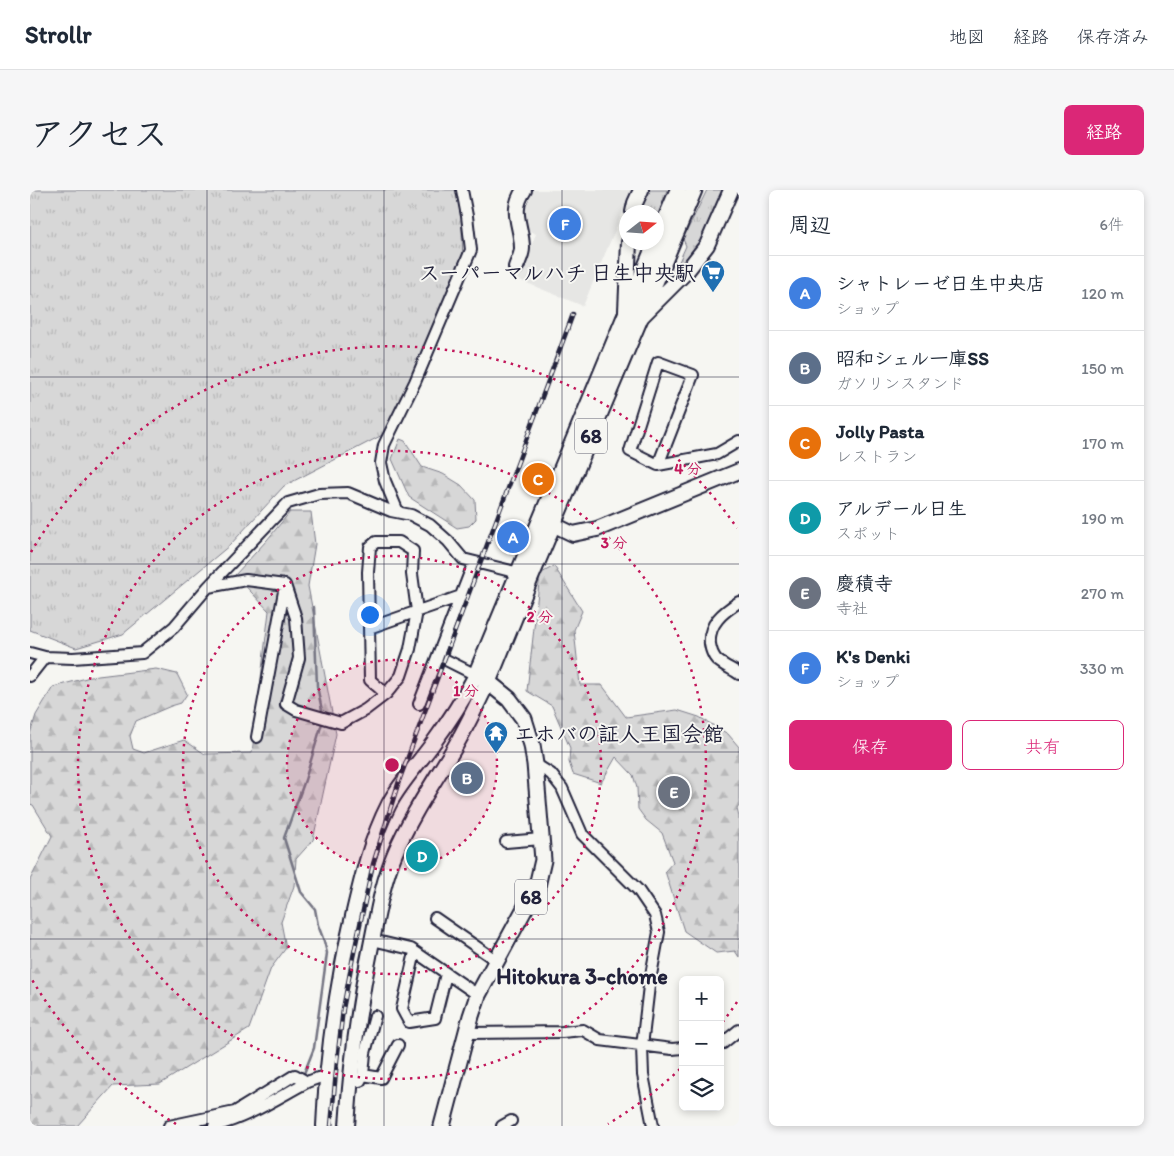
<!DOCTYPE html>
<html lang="ja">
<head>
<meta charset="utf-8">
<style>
  :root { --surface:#fff; --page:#f6f6f7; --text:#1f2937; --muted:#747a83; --line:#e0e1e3; --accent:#db2777 }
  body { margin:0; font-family:Itim,"Klee One",sans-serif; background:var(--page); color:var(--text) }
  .controls { position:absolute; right:15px; bottom:15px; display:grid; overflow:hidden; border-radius:8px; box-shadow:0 2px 8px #0003 }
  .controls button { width:45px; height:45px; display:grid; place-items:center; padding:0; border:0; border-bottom:1px solid var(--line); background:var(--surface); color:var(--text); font:25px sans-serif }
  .compass { position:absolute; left:589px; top:15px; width:45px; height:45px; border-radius:50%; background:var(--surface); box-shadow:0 2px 8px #0003; rotate:73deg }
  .you { position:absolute; left:339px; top:424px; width:18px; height:18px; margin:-12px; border:4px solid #fff; border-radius:50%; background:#1a73e8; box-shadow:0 0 0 8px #1a73e833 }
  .badge { display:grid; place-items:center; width:32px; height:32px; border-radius:50%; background:var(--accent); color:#fff; font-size:16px; font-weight:700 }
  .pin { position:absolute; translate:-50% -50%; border:2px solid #fff; box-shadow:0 1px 5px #0006 }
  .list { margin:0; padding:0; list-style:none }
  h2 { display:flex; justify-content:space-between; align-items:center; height:65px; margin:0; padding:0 20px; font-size:21px }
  h2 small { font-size:16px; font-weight:400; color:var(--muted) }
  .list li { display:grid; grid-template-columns:32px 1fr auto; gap:15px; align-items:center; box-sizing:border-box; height:75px; padding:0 20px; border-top:1px solid var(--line) }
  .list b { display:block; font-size:19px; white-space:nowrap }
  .list p { margin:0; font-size:16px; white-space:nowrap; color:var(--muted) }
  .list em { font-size:16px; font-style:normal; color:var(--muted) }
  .actions { display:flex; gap:10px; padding:15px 20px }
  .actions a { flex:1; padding:11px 0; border:1px solid var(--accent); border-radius:8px; text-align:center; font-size:18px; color:var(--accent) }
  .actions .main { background:var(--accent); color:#fff }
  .icon { flex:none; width:28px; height:28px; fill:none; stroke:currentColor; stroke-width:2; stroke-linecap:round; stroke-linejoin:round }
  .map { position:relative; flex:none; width:709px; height:936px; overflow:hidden; border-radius:8px }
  header { display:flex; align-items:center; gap:30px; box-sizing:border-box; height:70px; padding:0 25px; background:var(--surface); border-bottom:1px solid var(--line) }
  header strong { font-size:24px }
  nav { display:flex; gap:28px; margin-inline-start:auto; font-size:18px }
  .intro { display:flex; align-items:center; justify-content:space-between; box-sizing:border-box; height:120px; padding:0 30px }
  h1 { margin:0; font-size:35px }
  .button { padding:12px 22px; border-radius:8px; background:var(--accent); color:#fff; font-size:18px; font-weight:700 }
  main { display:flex; gap:30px; padding:0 30px }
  aside { flex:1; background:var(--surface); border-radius:8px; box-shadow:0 2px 8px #0003 }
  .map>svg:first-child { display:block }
  .built { fill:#e6e6e4 }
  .grass { fill:url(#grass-tufts); stroke:#7c7c89 }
  .forest { fill:url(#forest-firs); stroke:#7c7c89 }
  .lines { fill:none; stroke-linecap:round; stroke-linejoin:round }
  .stream { stroke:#757583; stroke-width:2.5 }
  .street-casing { stroke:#22223b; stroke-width:14 }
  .secondary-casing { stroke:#22223b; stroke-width:18 }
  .primary-casing { stroke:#22223b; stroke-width:19 }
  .street { stroke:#f6f6f2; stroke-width:10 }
  .secondary { stroke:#f6f6f2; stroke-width:14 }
  .primary { stroke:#f6f6f2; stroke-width:15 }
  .rail-casing { stroke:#22223b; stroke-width:4.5 }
  .rail { stroke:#f6f6f2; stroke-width:2.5; stroke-dasharray:8; stroke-linecap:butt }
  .grid { fill:none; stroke:#22223b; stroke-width:1; stroke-opacity:0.55 }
  .ring { fill:none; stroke:#c2185b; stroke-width:2.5; stroke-dasharray:2.5 5 }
  .labels { text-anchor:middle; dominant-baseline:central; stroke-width:4; stroke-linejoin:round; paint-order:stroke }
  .shield { fill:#f6f6f2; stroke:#626272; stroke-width:1 }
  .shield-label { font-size:20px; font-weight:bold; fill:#22223b }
  .poi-label { font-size:21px; font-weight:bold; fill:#22223b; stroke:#f6f6f2; text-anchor:end }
  .neighbourhood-label { font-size:22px; font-weight:bold; fill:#22223b; stroke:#f6f6f2 }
  .centre { fill:#c2185b; stroke:#f6f6f2; stroke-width:2.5 }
  .ring-label { font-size:15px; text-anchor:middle; font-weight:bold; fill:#c2185b; stroke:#f6f6f2; stroke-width:4; stroke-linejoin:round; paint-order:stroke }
</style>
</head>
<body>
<header>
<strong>Strollr</strong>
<nav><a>地図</a><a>経路</a><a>保存済み</a></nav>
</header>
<div class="intro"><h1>アクセス</h1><a class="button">経路</a></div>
<main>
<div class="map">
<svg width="709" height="936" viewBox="0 0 709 936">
  <defs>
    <pattern id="grass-tufts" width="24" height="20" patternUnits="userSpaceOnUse" patternTransform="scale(1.25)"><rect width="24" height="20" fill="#d7d7d7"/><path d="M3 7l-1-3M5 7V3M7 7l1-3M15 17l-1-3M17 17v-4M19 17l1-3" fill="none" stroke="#b8b8b9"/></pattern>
    <pattern id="forest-firs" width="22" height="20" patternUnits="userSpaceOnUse" patternTransform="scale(1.25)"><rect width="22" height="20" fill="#d7d7d7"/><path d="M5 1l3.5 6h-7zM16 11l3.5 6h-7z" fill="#b8b8b9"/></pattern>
  </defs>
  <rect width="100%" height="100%" fill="#f6f6f2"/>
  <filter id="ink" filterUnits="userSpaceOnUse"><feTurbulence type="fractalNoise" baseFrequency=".02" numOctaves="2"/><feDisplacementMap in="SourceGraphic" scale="10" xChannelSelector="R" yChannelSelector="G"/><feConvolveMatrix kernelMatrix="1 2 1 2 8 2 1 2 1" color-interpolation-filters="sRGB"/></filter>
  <g filter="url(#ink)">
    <path class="built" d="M503,0H602L553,116L487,89L506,44L495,39L491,31Z"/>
    <path class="grass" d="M0,0H431L433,77L362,240L254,296L200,355L93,444L46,458L0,440Z
      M616,0H637L627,28L626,22H608Z
      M677,0H696L677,44L631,102L642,76L648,74L656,56L653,49Z"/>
    <path class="forest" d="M370,249L375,251L392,277L413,284L431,295L445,310L446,329L439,336L427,338L379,307L362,269Z
      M260,322H281L285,354L278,396L306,544L283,650L266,669L264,696L251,732L256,758L241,778L219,839L130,894L83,896L47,936H0V690L22,646L3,615L0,614V544L6,525L23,497L60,487L126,479L147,484L157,504L151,513L141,516L106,531L100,546L103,559L114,563L154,550L175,564L222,563L239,421L205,385L237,350Z
      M524,376L552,421L544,440L550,495H572L596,527L647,520L669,527L698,544L709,557V616L707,619L709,627V767L705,761L686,763L654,741L635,681L643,672L632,643L616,630L608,619L607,598L603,585L586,567L571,593L543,584L539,572L540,558L522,516L497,501L510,384Z"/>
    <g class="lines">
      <path class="stream" d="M284,417L287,496L293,525
        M273,886L284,858L297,763L294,751L288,735L285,719L271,702L254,648L275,590L293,530
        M248,901L264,894"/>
      <g class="street-casing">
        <path id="street" d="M628,275L663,185L628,172L600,261L628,275L687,264L709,251
          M368,322L355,291L351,273L354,255L385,192L441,60L437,26L432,0
          M346,352H369L383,361L382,384L387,421L380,459L371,486L356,504L340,490L338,382L340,357Z
          M255,395L266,428L269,468L256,514L266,520L311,533L335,520L356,504
          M178,397L216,390L255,395
          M709,412C693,422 678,434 680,454C681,460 682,464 686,469C692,475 702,479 709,484
          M339,438L431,406
          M0,463L15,467L43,468L112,463L144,437L178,397L258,313L289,304L318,303L361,321L381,325L400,335L418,351L433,369L489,383L492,385
          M408,466L446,485
          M0,486L15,467
          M389,514L444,372
          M227,547L255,396
          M505,574L521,584L532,598L552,644L608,700L625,725L629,742L619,796L612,856L613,885L623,936
          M476,652L511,649
          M405,728L467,771
          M342,750L381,759L448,805
          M385,762L372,819L379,832L405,828L416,784
          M437,843L532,842L553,840L570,850L642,859L653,858
          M690,854L693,853L709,840
          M333,885L351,888L368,855
          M320,891H330L333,885L335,863L345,826
          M139,936L205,922L265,885L277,892
          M184,936C217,928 247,908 277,892L288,888L297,887
          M472,936L481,931"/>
      </g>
      <g class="secondary-casing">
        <path id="secondary" d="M603,22L605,13L611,0
          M486,77C488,71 492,65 492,58C492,35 479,22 494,0
          M596,121L599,52
          M612,126L656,82L677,55L701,0
          M514,330L543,344L567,339L709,281
          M294,936C297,865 307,795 323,726C332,687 341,649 359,614C370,593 387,575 401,556C418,533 433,510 446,485
          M317,936C321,874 329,812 342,751C348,721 353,691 365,663C379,630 398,601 417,570C433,545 445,518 458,492"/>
      </g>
      <g class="primary-casing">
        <path id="primary" d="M626,52L648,0
          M458,492L500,389L664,0
          M412,936L441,826L448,805L507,696L513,670L505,574L502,555L494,529L479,509L458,492L446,485L626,52"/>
      </g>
      <use href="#street" class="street"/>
      <use href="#secondary" class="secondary"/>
      <use href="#primary" class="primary"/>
      <g class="rail-casing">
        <path id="rail" d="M301,936L307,871L313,819L323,767L343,674L369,591L543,124"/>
      </g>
      <use href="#rail" class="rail"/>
    </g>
  </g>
  <path class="grid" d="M177,0V936M354,0V936M532,0V936M0,187H709M0,374H709M0,562H709M0,749H709"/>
  <circle cx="362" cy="575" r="105" fill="#c2185b" fill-opacity=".12"/>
  <g class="ring">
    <circle cx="362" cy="575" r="105"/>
    <circle cx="362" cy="575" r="209"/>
    <circle cx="362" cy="575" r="314"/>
    <path d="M707 812A419 419 0 0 1 692 833M650 879A419 419 0 0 1 578 934M146 934A419 419 0 0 1 1 788M1 362A419 419 0 0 1 707 338"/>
  </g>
  <defs>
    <g id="supermarket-pin" transform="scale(1.25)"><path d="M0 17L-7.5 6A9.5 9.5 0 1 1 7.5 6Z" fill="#1f6fb2" stroke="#f6f6f2"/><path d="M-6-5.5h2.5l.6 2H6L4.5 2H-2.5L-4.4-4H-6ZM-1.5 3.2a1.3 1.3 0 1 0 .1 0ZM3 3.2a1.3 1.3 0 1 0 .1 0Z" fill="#fff"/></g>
    <g id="temple-pin" transform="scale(1.25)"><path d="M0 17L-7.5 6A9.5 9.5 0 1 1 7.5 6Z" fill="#1f6fb2" stroke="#f6f6f2"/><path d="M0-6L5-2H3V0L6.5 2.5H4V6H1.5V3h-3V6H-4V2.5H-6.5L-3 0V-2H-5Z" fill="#fff"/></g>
  </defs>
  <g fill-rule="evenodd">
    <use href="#supermarket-pin" x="683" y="82"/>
    <use href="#temple-pin" x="466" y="543"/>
  </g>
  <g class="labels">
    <g class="shield">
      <rect x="545" y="228.5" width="32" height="35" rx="4"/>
      <rect x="485" y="689.5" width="32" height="35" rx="4"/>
    </g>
    <g class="shield-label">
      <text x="561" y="246">68</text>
      <text x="501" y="707">68</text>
    </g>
    <g class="poi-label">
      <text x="666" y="82">スーパーマルハチ 日生中央駅</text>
      <text x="484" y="543" text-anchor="start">エホバの証人王国会館</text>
    </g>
    <g class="neighbourhood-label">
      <text x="552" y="786">Hitokura 3-chome</text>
    </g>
  </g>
  <circle cx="362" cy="575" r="8" class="centre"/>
  <g class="ring-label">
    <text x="658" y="284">4 分</text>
    <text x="584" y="358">3 分</text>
    <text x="510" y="432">2 分</text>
    <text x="436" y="506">1 分</text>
  </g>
</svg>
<div class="controls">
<button>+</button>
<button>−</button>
<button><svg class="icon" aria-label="layers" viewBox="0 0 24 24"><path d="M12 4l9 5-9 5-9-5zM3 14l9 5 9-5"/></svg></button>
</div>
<svg class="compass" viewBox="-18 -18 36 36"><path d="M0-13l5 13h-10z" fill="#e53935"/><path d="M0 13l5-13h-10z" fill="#747a83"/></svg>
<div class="you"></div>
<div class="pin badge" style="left:483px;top:347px;background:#3f7fe0">A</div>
<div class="pin badge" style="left:437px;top:588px;background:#5c6f8a">B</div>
<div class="pin badge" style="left:508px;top:289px;background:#e8710a">C</div>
<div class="pin badge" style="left:392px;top:666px;background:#0f9aa8">D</div>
<div class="pin badge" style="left:644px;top:602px;background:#6b7280">E</div>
<div class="pin badge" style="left:535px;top:34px;background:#3f7fe0">F</div>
</div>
<aside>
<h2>周辺<small>6件</small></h2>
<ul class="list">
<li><span class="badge" style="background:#3f7fe0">A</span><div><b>シャトレーゼ日生中央店</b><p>ショップ</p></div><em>120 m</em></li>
<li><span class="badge" style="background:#5c6f8a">B</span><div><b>昭和シェル一庫SS</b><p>ガソリンスタンド</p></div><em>150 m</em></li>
<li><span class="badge" style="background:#e8710a">C</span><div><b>Jolly Pasta</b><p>レストラン</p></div><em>170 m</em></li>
<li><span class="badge" style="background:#0f9aa8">D</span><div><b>アルデール日生</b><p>スポット</p></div><em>190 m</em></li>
<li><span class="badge" style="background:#6b7280">E</span><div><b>慶積寺</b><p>寺社</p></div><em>270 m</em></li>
<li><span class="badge" style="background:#3f7fe0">F</span><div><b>K's Denki</b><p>ショップ</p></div><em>330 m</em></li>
</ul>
<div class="actions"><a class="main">保存</a><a>共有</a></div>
</aside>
</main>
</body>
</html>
